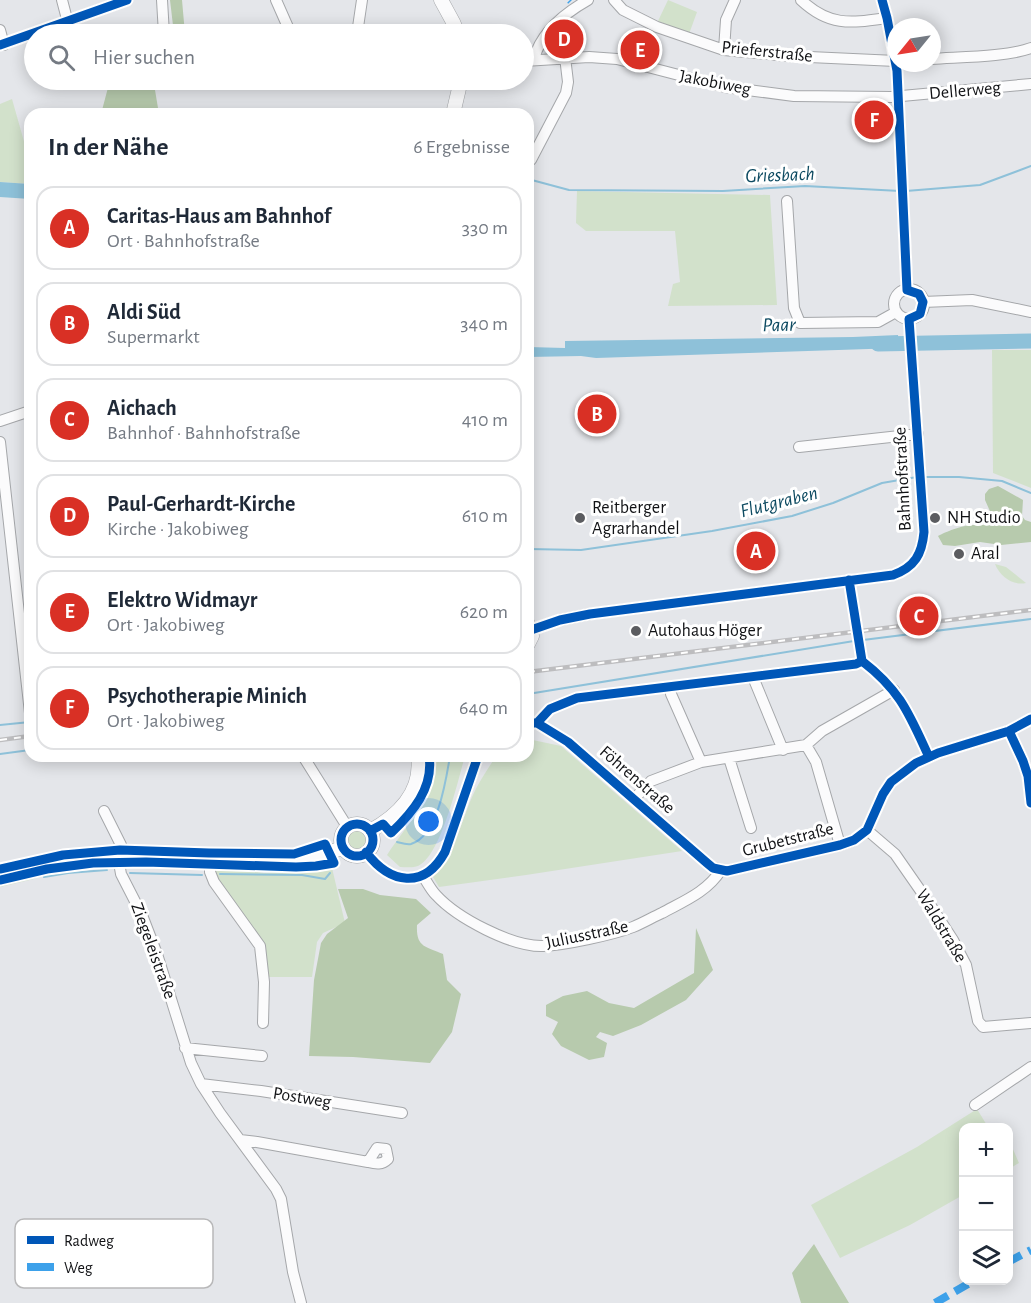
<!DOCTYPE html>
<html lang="de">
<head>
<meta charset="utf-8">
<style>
  :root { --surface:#fff; --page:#f6f6f7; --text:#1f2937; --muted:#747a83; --line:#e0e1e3; --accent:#d93025 }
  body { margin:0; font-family:"Alegreya Sans",sans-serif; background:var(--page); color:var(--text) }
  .controls { position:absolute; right:18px; bottom:18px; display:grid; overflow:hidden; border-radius:12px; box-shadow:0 3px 15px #0003 }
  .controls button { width:54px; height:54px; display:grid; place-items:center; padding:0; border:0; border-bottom:2px solid var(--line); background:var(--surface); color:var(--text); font:30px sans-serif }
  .compass { position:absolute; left:887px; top:18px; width:54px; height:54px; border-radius:50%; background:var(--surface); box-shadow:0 3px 15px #0003; rotate:240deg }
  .you { position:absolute; left:429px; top:822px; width:21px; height:21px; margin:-15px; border:4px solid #fff; border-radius:50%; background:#1a73e8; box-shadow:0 0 0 9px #1a73e833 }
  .badge { display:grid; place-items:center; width:39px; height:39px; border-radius:50%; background:var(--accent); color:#fff; font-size:20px; font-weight:700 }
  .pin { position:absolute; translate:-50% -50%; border:3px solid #fff; box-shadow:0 2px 6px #0006 }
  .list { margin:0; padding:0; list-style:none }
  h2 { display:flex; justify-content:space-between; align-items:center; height:78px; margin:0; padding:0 24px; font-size:26px }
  h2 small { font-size:20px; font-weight:400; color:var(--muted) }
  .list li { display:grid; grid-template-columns:39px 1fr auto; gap:18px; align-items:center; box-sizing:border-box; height:84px; margin:0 12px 12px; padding:0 12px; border:2px solid var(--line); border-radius:18px }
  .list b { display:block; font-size:22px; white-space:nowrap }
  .list p { margin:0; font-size:20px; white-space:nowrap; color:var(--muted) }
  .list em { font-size:20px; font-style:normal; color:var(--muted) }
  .icon { flex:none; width:33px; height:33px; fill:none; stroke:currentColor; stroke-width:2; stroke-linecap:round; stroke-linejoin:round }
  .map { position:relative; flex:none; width:1031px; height:1303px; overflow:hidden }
  .search { position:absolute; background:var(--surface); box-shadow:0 3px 15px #0003; left:24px; top:24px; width:510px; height:66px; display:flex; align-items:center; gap:15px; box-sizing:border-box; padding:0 21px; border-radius:33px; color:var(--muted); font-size:22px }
  .panel { position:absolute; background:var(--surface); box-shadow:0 3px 15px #0003; left:24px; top:108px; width:510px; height:654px; border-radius:18px }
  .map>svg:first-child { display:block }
  .green { fill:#d2e1cb }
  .forest { fill:#b7caad }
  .water { fill:#8ec1d9 }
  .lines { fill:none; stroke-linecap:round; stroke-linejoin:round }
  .stream { stroke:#8ec1d9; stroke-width:2 }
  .river { stroke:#8ec1d9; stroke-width:15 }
  .minor-casing { stroke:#a5a7aa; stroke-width:12 }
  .major-casing { stroke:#a5a7aa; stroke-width:15 }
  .minor { stroke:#fbfbfc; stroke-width:10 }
  .major { stroke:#fbfbfc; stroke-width:14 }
  .rail-casing { stroke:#bdbdbf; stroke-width:4.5 }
  .rail { stroke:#fff; stroke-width:2; stroke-dasharray:7; stroke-linecap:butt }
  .quiet { stroke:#3da1ea; stroke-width:8; stroke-dasharray:15 8; stroke-linecap:butt }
  .cycleway-casing { stroke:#fff; stroke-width:13 }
  .cycleway { stroke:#0057b8; stroke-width:9 }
  .poi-dot { fill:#5b5c60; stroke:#fff; stroke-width:2 }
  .labels { text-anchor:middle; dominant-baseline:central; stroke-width:6; stroke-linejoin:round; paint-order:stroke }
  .street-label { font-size:18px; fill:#111215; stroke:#fff }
  .poi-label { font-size:18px; fill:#111215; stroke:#fff; text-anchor:start }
  .water-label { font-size:20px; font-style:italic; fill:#0d4a61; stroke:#fff }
  .key { fill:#fff; stroke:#b8b8b9; stroke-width:1.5 }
  .key-label { font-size:16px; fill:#111215 }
</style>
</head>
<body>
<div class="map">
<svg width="1031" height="1303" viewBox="0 0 1031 1303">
  <rect width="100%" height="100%" fill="#e4e6ea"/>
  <path class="green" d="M668,0L697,12L689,34L658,21Z
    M12,99L25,145H30V184L0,182V104Z
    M577,191L770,195L777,305L668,306L673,284L680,282L675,231H586L576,223Z
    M992,350H1031V488L993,473Z
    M995,564L1006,567L1026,583C1014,586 1000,577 995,564Z
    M528,739L561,746L682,851L526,875L439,887L433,877C454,855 460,825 472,797C478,783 488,769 496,756H528Z
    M435,756H465C458,780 441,856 418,866C413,868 406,867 400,867L387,855C408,823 436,796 435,756Z
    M345 840a12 12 0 1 1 24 0a12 12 0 1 1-24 0Z
    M108,864L109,867L42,875L34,879L0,887L1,881L66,867Z
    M223,867L264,873L332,868L345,923L323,933L317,942L312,977H268L265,945L216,878V871Z
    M977,1109L988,1127L964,1128L963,1195L910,1225L840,1258L811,1205L917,1147Z
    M1008,1146L1012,1147L1019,1163L1009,1169Z"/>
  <path class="forest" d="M170,0H182L185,34H174Z
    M110,80H164L154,84L159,114H101Z
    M998,486L1023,500L1022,516L1025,520L1031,522V542L1001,545L980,542L955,546L943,545L938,536C945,532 964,525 971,525C983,525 983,527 993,518L985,500V494L989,489Z
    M338,889H363L380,895L416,899L431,913L417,925C416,947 425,946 443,954L447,980L461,994L452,1032L430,1063L353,1057L309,1056L314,980L321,943L327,934L348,918Z
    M696,928L713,970L686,1000L641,1025L613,1036L600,1032L596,1037L607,1043L604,1057L589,1060L561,1046L552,1034L558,1022L546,1016V1005L563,996L587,991L609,1003L634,1008L694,973Z
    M814,1244L849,1303H801L792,1273Z"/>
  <path class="water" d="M0,182L30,184V199L0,197Z
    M898,335L899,348L596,358L581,356L528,357V347L565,348V341L853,337Z"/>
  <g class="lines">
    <path class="stream" d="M528,179L569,190L723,191L805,186L900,191
      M906,191L980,185L1031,166
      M922,477H959L1002,481L1031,493
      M528,549L581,550L712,531L792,516L833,503L882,483L917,477
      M863,640L1031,619
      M528,694L854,641
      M0,725L30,722
      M0,754L30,750
      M397,842C401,843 407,845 411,844C438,836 446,780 450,756
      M130,873L202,875
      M220,874L302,875L325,879L330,873
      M44,877L68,873L107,870"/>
    <path class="river" d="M878,344L1031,341"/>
    <g class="minor-casing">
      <path id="minor" d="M62,0L68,23
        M162,0L164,34
        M276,0L291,34
        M614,0L623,10L657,27L724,50L788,56L896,61
        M801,0C830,27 851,23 887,18
        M882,0L887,18L897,71L907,290
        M0,30L4,45
        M357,34L362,0
        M0,45L127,0
        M724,50L726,20L735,0
        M534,59C541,32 565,13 588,0
        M932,59C959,57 1007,57 1031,48
        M524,61L589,57L617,59L725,87L794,96L891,97L1031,84
        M92,83L101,80
        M531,160L566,93L568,82L565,57
        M787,201L794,308L800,323L878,322L896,312
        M894 304a15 15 0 1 1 30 0a15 15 0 1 1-30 0Z
        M923,302L972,300L1031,312
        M0,421L30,411
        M0,442L30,713
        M799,447L918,434
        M531,630L560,620L590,614L893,575C915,567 922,554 924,532L909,319
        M755,682L783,750
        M671,694L701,762
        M528,723H537L568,742L707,863L713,868L727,871L840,845L854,840L867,830L883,794L891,782L916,763L938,753L1009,731L1031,719
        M1009,731L1023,761L1028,776L1031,803
        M806,745L822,731L894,690
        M303,756L348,828
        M729,758L751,828
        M634,799L651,781L701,762L806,745L816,762L840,845
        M104,811L121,845L118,857L121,874L142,915L157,954L191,1063L201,1084L220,1113L276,1189L281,1199L293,1272L301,1303
        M867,830L895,854L927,900L953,940L966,965L978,1021L983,1027L1031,1023
        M366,852C390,884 424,890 445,852L478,756
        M210,860V872L214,882L260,946L264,982L263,1023
        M423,876C427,882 431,890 436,895C457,918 512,947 543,946C565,945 612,935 633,927C643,923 653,917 662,913C684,901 707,892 721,870
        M185,1048L262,1056
        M201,1084L261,1091L402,1113
        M975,1105L1031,1067
        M240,1140L257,1142L368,1162C376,1164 382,1165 388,1159L386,1149L377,1148L368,1162"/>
    </g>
    <g class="major-casing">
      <path id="major" d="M441,0L453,22L458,34
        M453,114L461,80
        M528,624L532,636L528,644
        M341 840a16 16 0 1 1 32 0a16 16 0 1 1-32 0Z
        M370,831C399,815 423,792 418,756
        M0,875C47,864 91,856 140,857C175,857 210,860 245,860C280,861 311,863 343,847"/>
    </g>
    <use href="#minor" class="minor"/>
    <use href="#major" class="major"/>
    <g class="rail-casing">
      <path id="rail" d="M528,672L1031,610
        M0,740L30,736"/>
    </g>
    <use href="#rail" class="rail"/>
    <path class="quiet" d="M570,0L571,1
      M1008,1262L1031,1250
      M935,1303L975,1280"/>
    <g class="cycleway-casing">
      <path id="cycleway" d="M0,45L127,0
        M849,580L862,661C901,691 909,714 929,757
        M531,630L560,620L590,614L893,575C915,567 922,554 924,532L909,319L920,314L923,302L919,294L907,290L897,71L887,18L882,0
        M528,723H537L568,742L707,863L713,868L727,871L840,845L854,840L867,830L883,794L891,782L916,763L938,753L1009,731L1031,719
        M537,723L550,709L577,698L856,664L862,661
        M1009,731L1023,761L1028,776L1031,803
        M341 840a16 16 0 1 1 32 0a16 16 0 1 1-32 0Z
        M370,831L383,824L391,833C412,813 434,788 429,756
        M366,852C390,884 424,890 445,852L478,756
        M0,869L63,855L120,850L209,853L294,854L325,844L334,863L316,866L296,867L146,862L93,863L47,869L0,880"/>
    </g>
    <use href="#cycleway" class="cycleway"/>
  </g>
  <g class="poi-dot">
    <circle cx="580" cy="518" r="6"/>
    <circle cx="935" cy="518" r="6"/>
    <circle cx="959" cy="554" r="6"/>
    <circle cx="636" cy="631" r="6"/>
  </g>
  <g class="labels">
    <g class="street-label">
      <text transform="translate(767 52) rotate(6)">Prieferstraße</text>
      <text transform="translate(715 83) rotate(11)">Jakobiweg</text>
      <text transform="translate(965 91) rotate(-5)">Dellerweg</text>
      <text transform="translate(903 479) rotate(-93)">Bahnhofstraße</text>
      <text transform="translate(637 780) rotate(41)">Föhrenstraße</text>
      <text transform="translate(788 840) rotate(-14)">Grubetstraße</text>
      <text transform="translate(941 926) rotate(59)">Waldstraße</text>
      <text transform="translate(587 935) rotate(-12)">Juliusstraße</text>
      <text transform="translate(153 951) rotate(70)">Ziegeleistraße</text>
      <text transform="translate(302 1098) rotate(9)">Postweg</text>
    </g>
    <g class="poi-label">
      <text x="592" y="508">Reitberger<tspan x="592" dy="21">Agrarhandel</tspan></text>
      <text x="947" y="518">NH Studio</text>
      <text x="971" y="554">Aral</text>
      <text x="648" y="631">Autohaus Höger</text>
    </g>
    <g class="water-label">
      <text transform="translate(780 175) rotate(-2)">Griesbach</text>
      <text transform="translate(779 325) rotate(-1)">Paar</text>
      <text transform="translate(779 502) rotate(-14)">Flutgraben</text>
    </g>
  </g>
  <rect x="15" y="1219" width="198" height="69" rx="9" class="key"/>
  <rect x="27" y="1236" width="27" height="8" fill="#0057b8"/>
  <rect x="27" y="1263" width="27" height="8" fill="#3da1ea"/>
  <g class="key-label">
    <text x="64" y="1246">Radweg</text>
    <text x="64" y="1273">Weg</text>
  </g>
</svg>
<div class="controls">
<button>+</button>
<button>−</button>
<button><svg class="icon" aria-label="layers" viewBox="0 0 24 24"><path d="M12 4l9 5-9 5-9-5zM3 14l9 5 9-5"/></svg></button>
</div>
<svg class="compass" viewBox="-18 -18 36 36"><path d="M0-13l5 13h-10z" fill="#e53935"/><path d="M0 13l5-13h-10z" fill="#747a83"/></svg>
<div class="you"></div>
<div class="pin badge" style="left:756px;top:551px">A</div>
<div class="pin badge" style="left:597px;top:414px">B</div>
<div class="pin badge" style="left:919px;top:616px">C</div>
<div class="pin badge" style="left:564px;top:39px">D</div>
<div class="pin badge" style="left:640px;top:50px">E</div>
<div class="pin badge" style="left:874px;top:120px">F</div>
<div class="search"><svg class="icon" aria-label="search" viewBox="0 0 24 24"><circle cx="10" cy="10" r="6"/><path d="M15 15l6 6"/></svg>Hier suchen</div>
<section class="panel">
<h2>In der Nähe<small>6 Ergebnisse</small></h2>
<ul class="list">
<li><span class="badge">A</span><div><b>Caritas-Haus am Bahnhof</b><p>Ort · Bahnhofstraße</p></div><em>330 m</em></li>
<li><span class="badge">B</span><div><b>Aldi Süd</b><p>Supermarkt</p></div><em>340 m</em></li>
<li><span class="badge">C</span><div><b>Aichach</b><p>Bahnhof · Bahnhofstraße</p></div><em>410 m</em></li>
<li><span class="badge">D</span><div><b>Paul-Gerhardt-Kirche</b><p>Kirche · Jakobiweg</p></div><em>610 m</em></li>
<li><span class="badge">E</span><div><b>Elektro Widmayr</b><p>Ort · Jakobiweg</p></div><em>620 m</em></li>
<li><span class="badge">F</span><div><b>Psychotherapie Minich</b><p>Ort · Jakobiweg</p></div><em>640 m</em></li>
</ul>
</section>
</div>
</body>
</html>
